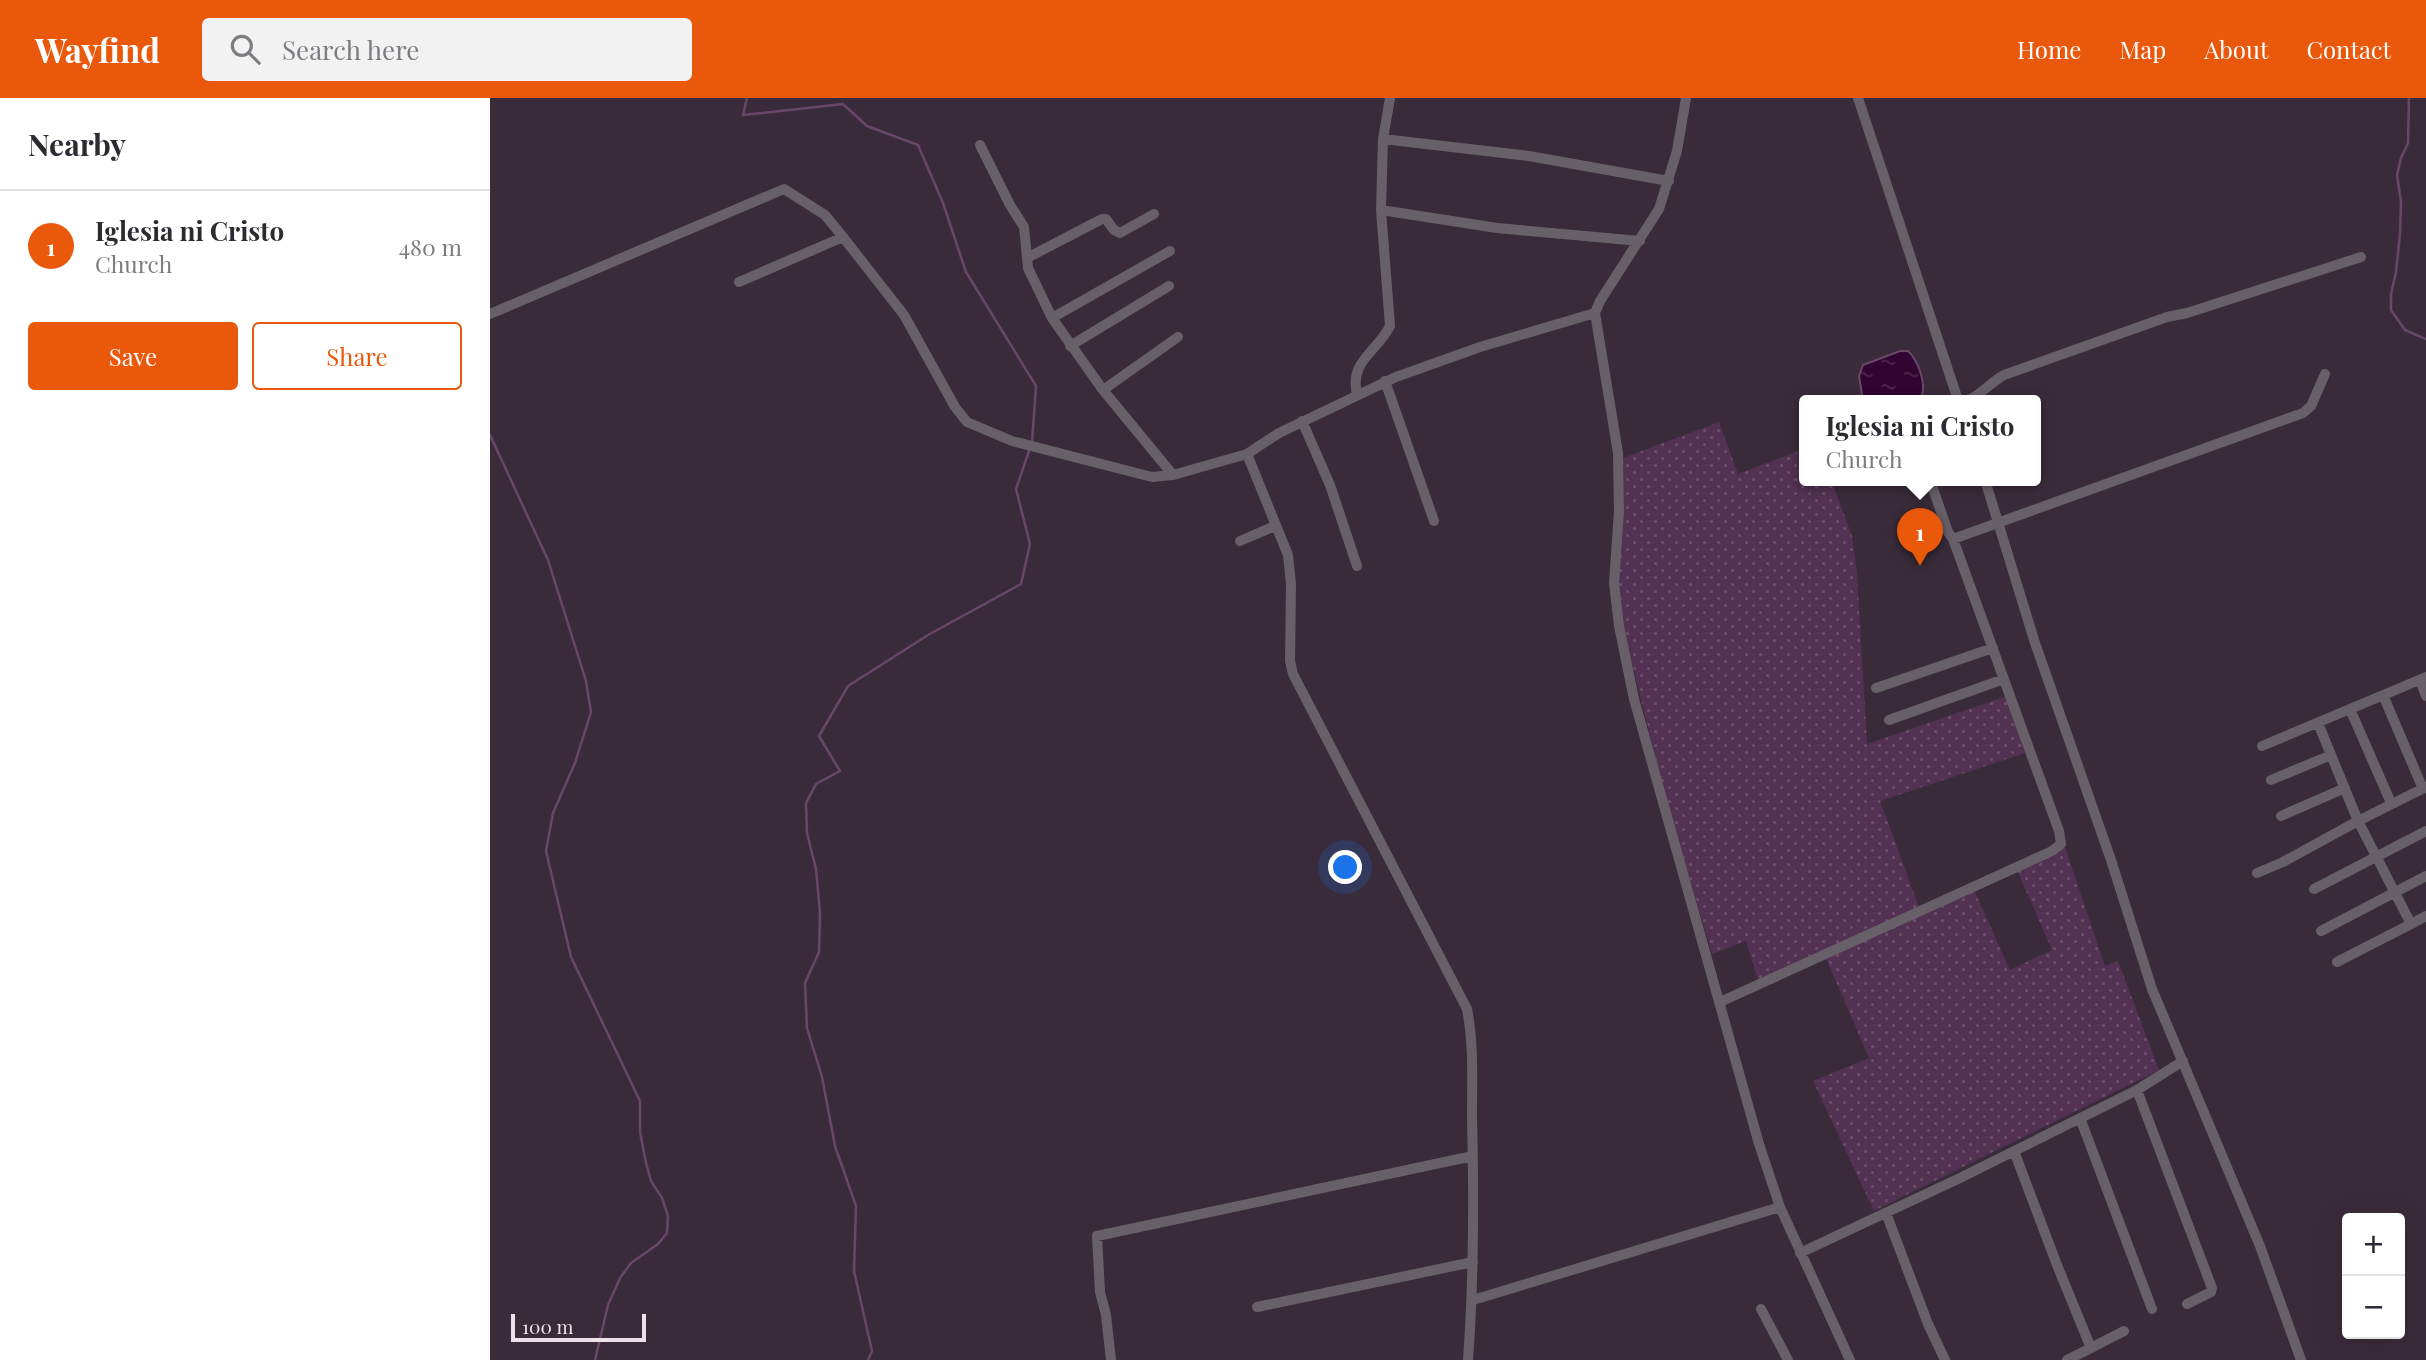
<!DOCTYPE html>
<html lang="en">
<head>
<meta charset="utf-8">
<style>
  :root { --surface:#fff; --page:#f2f2f3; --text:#2b2b33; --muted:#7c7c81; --line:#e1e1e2; --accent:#ea580c }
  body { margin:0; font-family:"Playfair Display",serif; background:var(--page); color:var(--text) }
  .controls { position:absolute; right:21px; bottom:21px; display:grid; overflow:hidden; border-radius:7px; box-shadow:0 7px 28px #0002 }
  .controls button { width:63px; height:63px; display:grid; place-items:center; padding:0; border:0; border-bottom:2px solid var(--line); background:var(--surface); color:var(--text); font:35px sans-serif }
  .scale { position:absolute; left:21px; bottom:18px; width:135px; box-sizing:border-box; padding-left:7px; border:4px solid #ede2ec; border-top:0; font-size:19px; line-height:24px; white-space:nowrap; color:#ede2ec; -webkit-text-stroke:5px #3a2b3a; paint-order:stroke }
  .you { position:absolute; left:856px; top:770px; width:24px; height:24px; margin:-18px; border:5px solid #fff; border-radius:50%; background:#1a73e8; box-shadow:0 0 0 10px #1a73e833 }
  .badge { display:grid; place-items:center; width:46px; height:46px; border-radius:50%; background:var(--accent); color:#fff; font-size:23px; font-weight:700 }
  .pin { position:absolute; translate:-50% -58px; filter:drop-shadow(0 2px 4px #0008) }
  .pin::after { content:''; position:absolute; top:37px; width:24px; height:21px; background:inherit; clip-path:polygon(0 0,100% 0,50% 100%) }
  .popup { position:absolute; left:1309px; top:297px; width:242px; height:91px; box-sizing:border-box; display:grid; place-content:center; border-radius:7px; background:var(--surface); filter:drop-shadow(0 2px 5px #0005); font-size:23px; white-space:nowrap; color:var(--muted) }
  .popup b { font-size:26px; color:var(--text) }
  .popup::after { content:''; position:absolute; left:50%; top:100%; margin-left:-14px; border:14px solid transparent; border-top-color:var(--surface) }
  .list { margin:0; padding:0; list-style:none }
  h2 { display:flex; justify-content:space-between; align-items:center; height:91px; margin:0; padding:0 28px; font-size:30px }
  h2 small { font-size:23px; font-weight:400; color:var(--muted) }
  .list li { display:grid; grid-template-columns:46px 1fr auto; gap:21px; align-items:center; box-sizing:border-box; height:112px; padding:0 28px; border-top:2px solid var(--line) }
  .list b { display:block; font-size:26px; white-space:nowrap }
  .list p { margin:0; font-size:23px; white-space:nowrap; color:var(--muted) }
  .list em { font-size:23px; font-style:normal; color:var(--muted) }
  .actions { display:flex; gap:14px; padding:21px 28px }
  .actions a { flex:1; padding:16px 0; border:2px solid var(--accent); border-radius:7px; text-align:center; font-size:24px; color:var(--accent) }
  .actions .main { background:var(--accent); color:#fff }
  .icon { flex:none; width:38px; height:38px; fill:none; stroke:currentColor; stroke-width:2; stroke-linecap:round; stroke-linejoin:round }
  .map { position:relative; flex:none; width:1936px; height:1262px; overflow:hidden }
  header { display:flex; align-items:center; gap:42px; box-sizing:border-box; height:98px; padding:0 35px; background:var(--accent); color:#fff }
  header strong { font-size:33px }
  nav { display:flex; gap:38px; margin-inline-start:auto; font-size:24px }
  .search { width:490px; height:63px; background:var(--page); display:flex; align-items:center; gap:18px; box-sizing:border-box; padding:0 24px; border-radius:7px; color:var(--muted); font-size:26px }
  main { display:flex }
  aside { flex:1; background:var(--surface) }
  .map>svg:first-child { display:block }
  .grass { fill:url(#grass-dots) }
  .water { fill:url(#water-ripples); stroke:#694769; stroke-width:2 }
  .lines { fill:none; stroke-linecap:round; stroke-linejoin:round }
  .stream { stroke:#694769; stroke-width:2.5 }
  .minor { stroke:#686068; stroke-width:10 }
</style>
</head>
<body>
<header>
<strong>Wayfind</strong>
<div class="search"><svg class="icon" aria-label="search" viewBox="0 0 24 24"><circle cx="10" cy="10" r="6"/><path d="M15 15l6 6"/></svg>Search here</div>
<nav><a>Home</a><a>Map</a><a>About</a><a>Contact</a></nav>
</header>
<main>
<aside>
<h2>Nearby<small></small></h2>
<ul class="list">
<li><span class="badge">1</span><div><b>Iglesia ni Cristo</b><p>Church</p></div><em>480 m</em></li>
</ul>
<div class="actions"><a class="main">Save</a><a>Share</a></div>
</aside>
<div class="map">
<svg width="1936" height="1262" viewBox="0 0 1936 1262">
  <defs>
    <pattern id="grass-dots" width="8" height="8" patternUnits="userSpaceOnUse" patternTransform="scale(1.75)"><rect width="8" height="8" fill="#523152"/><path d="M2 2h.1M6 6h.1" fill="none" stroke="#6b4f6b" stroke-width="1.8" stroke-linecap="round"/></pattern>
    <pattern id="water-ripples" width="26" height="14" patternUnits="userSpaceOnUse" patternTransform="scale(1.75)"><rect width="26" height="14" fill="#300531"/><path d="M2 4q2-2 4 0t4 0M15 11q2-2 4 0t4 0" fill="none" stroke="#4e294f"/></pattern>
  </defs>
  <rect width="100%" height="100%" fill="#3a2b3a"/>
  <path class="grass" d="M1229,324L1248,376L1314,351V382H1341L1362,438L1367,475L1377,646L1517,598L1535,655L1390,703L1429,809L1268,882L1256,843L1222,856L1173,690L1132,525L1128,495L1134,395L1133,360Z
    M1575,749L1615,868L1628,863L1669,972L1384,1113L1323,983L1379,960L1336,860L1484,792L1520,872L1562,852L1527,772Z"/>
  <path class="water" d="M1410,253H1418C1428,262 1436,285 1432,297L1425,302H1373L1369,278L1373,267Z"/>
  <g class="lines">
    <path class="stream" d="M257,0L253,17L353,6L377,28L428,47L453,105L476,174L546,288L542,344
      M1919,0L1918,45L1911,60L1907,77L1911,104L1910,136L1906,174L1901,196V212L1915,232L1936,241
      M0,337L58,462L96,583L101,614L85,665L63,715L56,753L81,859L150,1003V1034L156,1065L161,1083L172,1100L178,1118L177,1135L168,1146L141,1165L130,1180L118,1207L105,1262
      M378,1262L382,1253L364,1173L366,1108L345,1048L332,979L317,930L315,885L329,854L330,815L326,771L317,735L316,705L326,686L350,673L329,638L358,588L438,537L531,486L540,446L526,391L540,350"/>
    <path class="minor" d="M1196,0L1187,53L1169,111L1110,203L1105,215L1128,355L1129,413L1124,485L1129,528L1144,601L1269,1046L1290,1109L1360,1262
      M1368,0L1468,302
      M893,41L1039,58L1179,83
      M490,47L520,107L534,129L538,170L562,220L613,292L683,377
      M891,112L893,41L900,0
      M537,160L612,121H616L624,132L630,135L664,116
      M249,184L353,139
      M0,216L294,91L335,117L353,139L414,217L465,309L477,324L522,343L662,379L683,377L757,356L789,335L906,279L990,249L1105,215
      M562,220L680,153
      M580,248L679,188
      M895,283L944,423
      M613,292L688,239
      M867,296C859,263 887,254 900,228L891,112L1007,130L1150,143
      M1478,302C1491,297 1501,284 1514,277L1677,219L1697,215L1871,159
      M812,323L840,387L867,468
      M757,356L798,457L801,486L800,563L803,576L977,911C984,947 982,983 982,1019C984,1100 984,1181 978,1262
      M1440,382L1458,434L1463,441
      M1495,382L1545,545L1621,762L1662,891L1770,1148L1811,1262
      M750,443L785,428
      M1930,582L1936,598
      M1386,590L1503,550
      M1893,597L1933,691
      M1860,611L1901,705
      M1399,622L1514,581
      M1828,625L1868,723L1921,826L1936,818
      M1772,648L1936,579
      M1781,682L1841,657
      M1791,718L1855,690
      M1767,775L1793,764L1868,723L1936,689
      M1824,791L1936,733
      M1831,833L1936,778
      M1847,864L1921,826
      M1230,904L1562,753L1571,746L1569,733L1463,441L1813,315L1821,308L1835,276
      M1647,992L1722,1190L1721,1194L1697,1206
      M1590,1020L1662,1211
      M1524,1053L1567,1167L1601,1250L1577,1262
      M1396,1115L1438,1226L1455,1262
      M1310,1155L1470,1080L1647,992L1693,963
      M983,1202L1290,1109
      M767,1209L983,1164
      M1271,1211L1298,1262
      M1601,1250L1634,1233
      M621,1262L616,1217L610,1194L607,1138L983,1058"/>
  </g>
</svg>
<div class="controls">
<button>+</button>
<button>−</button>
</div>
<div class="scale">100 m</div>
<div class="you"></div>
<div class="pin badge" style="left:1430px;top:468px">1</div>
<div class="popup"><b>Iglesia ni Cristo</b>Church</div>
</div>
</main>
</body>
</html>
